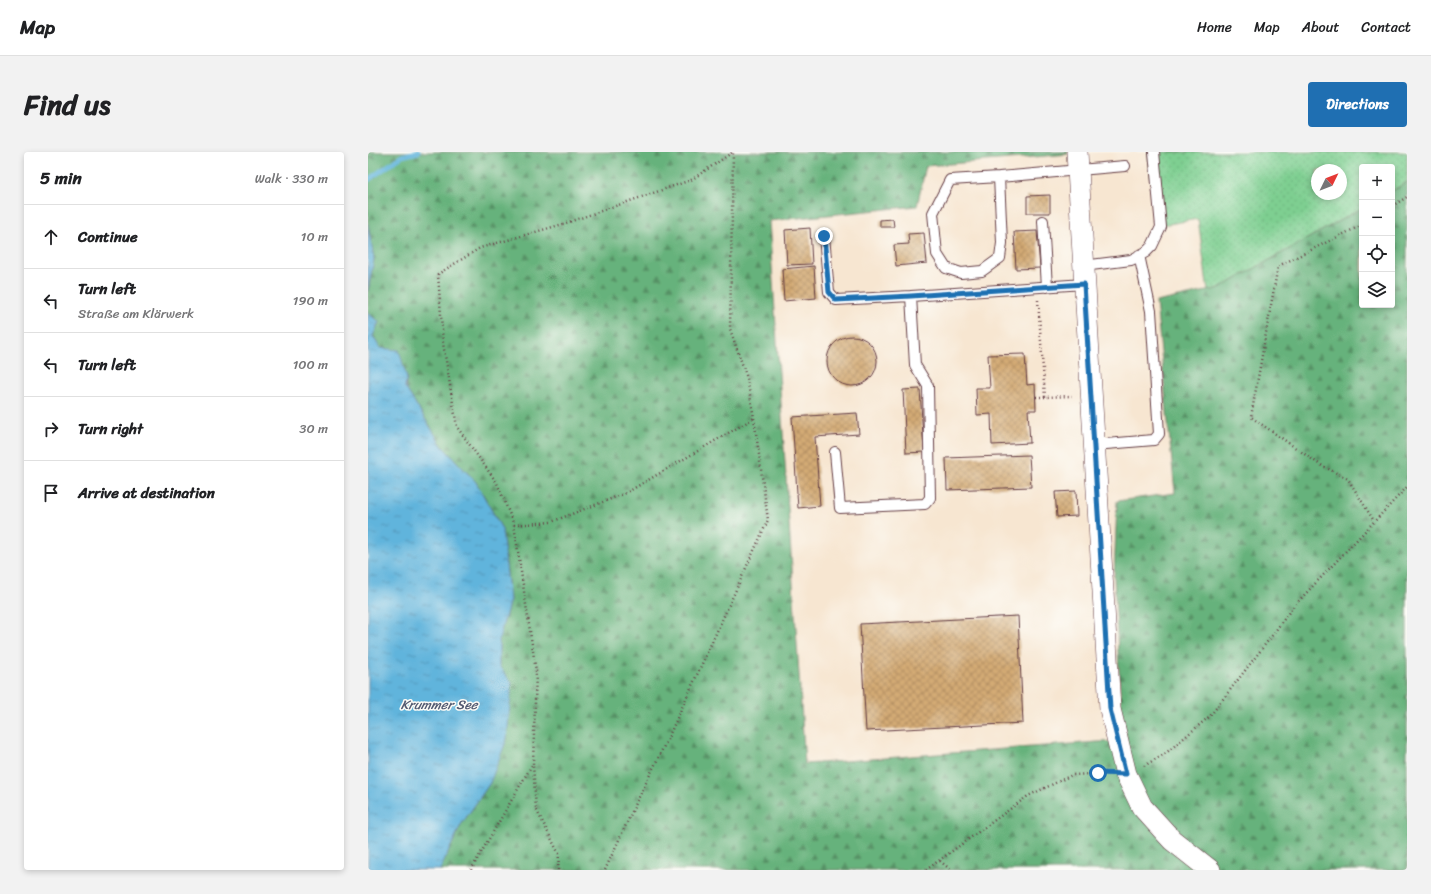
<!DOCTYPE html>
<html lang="en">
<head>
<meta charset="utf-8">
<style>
  :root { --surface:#fff; --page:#f2f2f2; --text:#202124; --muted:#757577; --line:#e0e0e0; --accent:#1f6fb2 }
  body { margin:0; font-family:Sriracha,sans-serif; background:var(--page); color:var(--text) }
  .controls { position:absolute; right:12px; top:12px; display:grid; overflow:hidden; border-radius:4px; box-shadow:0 2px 6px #0003 }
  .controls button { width:36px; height:36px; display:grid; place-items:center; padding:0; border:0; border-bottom:1px solid var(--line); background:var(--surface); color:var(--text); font:20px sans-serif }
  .compass { position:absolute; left:943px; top:12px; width:36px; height:36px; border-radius:50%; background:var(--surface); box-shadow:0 2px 6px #0003; rotate:47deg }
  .stop { position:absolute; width:12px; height:12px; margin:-9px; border:3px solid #1f6fb2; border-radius:50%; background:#fff }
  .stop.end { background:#1f6fb2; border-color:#fff; box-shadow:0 1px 4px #0008 }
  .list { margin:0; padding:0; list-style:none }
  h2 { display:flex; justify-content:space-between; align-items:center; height:52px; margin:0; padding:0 16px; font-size:17px }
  h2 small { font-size:13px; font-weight:400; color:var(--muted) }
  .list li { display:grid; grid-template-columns:26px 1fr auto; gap:12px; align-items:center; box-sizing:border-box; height:64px; padding:0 16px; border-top:1px solid var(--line) }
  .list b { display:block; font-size:15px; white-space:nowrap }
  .list p { margin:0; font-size:13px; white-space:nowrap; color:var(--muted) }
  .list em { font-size:13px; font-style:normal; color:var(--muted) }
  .icon { flex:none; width:22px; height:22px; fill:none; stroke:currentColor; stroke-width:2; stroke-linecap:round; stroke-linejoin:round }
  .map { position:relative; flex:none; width:1039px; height:718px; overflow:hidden; border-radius:4px }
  header { display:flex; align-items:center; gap:24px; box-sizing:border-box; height:56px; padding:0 20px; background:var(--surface); border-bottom:1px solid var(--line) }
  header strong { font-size:19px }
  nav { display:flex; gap:22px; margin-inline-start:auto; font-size:14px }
  .intro { display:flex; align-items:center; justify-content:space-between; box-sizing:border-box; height:96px; padding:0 24px }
  h1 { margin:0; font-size:28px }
  .button { padding:10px 18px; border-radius:4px; background:var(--accent); color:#fff; font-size:14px; font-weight:700 }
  main { display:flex; gap:24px; padding:0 24px }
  aside { flex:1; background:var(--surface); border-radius:4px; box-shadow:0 2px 6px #0003 }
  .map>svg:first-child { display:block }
  .grass { fill:url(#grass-dots); stroke:#64775e; fill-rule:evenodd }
  .forest { fill:url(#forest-firs); stroke:#586853 }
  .water { fill:url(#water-ripples); stroke:#556a84 }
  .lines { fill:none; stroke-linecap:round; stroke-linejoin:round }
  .stream { stroke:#60b4dc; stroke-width:5 }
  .building { fill:url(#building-cross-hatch) }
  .service-casing { stroke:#643d44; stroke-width:12 }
  .minor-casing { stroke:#643d44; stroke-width:22 }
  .path { stroke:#643d44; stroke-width:2.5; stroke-dasharray:1 3; stroke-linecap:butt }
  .service { stroke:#fff; stroke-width:10 }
  .minor { stroke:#fff; stroke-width:21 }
  .route { stroke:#1f6fb2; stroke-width:5 }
  .labels { text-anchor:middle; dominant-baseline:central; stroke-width:3; stroke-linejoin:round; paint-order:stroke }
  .water-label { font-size:13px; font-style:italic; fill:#535b72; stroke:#fdfcf7 }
</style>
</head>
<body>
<header>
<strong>Map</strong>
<nav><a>Home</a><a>Map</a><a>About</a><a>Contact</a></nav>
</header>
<div class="intro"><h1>Find us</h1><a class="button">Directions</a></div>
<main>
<aside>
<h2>5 min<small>Walk · 330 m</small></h2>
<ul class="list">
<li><svg class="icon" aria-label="ahead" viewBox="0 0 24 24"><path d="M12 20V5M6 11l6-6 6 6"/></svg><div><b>Continue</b></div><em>10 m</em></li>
<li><svg class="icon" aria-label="left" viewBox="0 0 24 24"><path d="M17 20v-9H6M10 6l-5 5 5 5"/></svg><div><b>Turn left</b><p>Straße am Klärwerk</p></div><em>190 m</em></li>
<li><svg class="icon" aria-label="left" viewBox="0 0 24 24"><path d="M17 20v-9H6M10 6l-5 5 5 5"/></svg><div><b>Turn left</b></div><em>100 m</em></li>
<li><svg class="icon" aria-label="right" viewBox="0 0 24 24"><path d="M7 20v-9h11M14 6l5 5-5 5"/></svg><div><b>Turn right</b></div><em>30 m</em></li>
<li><svg class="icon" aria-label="arrive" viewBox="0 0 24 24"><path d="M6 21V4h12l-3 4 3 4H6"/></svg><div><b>Arrive at destination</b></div></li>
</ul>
</aside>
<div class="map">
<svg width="1039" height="718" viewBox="0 0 1039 718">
  <defs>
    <pattern id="grass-dots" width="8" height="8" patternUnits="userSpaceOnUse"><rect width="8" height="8" fill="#7ecf91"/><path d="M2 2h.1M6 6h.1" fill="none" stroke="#6eb17d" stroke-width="1.8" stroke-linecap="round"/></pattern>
    <pattern id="forest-firs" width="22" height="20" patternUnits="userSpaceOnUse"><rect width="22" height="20" fill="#66b27b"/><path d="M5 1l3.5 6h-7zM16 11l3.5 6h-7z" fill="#569065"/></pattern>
    <pattern id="water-ripples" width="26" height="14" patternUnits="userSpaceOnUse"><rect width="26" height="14" fill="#60b4dc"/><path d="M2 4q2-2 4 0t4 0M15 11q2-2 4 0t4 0" fill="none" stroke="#5192b3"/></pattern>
    <pattern id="building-cross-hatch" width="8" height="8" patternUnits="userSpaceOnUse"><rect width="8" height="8" fill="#d3aa75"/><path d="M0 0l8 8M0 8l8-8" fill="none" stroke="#ad8a60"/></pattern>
  </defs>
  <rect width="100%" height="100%" fill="#fdfcf7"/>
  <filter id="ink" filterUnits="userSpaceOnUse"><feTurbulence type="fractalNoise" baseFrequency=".025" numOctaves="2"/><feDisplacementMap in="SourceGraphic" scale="8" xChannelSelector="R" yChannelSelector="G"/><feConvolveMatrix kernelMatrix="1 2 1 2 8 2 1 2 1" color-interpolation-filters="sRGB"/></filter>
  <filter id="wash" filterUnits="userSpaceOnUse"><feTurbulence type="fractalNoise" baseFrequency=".012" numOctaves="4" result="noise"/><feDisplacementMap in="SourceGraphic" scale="16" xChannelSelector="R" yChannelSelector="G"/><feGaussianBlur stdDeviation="0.9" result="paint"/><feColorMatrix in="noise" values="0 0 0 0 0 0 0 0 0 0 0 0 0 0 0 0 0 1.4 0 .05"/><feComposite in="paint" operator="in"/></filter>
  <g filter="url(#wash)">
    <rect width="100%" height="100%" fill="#f7e6d1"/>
    <path class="grass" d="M780,0H1039V30L1024,39V15H994V56L852,136L840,139L830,67L789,74ZM949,18H973V42H949Z"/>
    <path class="forest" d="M0,0H700V2L690,3L558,14L549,54L401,69L437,612L729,590L759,589L753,557L746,426L749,349L807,341L788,150L852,136L994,56V153H1024V39L1039,30V718H72L93,673L122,631L144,532L131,514V487L142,448L134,377L108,330L75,295L37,235L39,226L12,196L5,184L11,170L0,161V139L6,107L0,72Z"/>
    <path class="water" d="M0,72L6,107L0,139Z
      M0,161L11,170L5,184L12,196L31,198L39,226L37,235L75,295L108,330L134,377L142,448L131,487V514L144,531L139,587L122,631L93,673L72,718H0Z"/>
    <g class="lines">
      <path class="stream" d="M0,28L34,4L50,0"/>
    </g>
    <g id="blocks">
      <path class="building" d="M682,43V61H659V44Z
        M525,67L526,75H512V68Z
        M442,76L444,112L419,113L417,78Z
        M669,79L672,116L648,117L646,80Z
        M556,81L559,111L528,114L526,93L541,92L540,82Z
        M446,114L448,146L416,149L414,117Z
        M459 209a25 25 0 1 1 50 0a25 25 0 1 1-50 0Z
        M657,202L659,233L667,232L668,258H660L662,291L624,293L623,262L609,263L608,236H622L620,203Z
        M552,237L556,300L538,301L535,238Z
        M489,261L491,282L447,285L452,354L430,356L424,265Z
        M661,303L663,335L579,338L578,306Z
        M708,339L709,364L689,365L687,340Z
        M650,464L655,571L498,579L492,472Z"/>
    </g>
  </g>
  <g filter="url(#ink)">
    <use href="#blocks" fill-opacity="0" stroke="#643d44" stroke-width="1"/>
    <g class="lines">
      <g class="service-casing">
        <path id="service" d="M631,25L634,91L632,106L614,119L593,121L578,116L569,102L565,61L582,28L631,25L757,14
          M675,69L679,135
          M456,84L461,140L468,148L543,144
          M715,114L763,108L778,100L784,94L793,75L786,0
          M726,293L786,288L791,282L783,159L771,103
          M467,300L472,356L557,352L562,346L560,234L547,213L543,144L716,132"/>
      </g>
      <g class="minor-casing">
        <path id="minor" d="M709,0L742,557L758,622L774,655L804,688L842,718"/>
      </g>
      <path class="path" d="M1024,54L1039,45
        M994,73L910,114L883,265L951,312L980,327L1006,369
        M670,148L677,245L704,244
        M668,245H677
        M146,373L183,370L258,341L386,266
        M776,614L798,601L842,564L906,481L924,456L1039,335
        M572,709L583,718
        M103,718L164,613
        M190,718L191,702L168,657L165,612L168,519L146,373L129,331L89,275L75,191L70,122L112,96L195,72L323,28L365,0
        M237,718L269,649L300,586L400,368L386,266L379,226L362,177L365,1
        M558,718L660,644L704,623L739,621"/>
      <use href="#service" class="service"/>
      <use href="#minor" class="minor"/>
    </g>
  </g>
  <g class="lines" filter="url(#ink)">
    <path class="route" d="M456,84L461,140L468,148L543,144L716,132L742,557L758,622L730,621"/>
  </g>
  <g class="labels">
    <g class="water-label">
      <text x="71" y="552">Krummer See</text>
    </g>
  </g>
</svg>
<div class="controls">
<button>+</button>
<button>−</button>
<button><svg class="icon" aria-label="locate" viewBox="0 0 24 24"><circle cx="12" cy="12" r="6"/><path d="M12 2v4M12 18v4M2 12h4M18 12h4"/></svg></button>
<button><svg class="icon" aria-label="layers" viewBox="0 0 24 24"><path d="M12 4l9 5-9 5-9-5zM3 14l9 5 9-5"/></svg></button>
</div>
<svg class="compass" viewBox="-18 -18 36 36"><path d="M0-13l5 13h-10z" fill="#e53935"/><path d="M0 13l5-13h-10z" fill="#757577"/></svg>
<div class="stop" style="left:730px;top:621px"></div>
<div class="stop end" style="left:456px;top:84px"></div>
</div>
</main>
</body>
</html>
